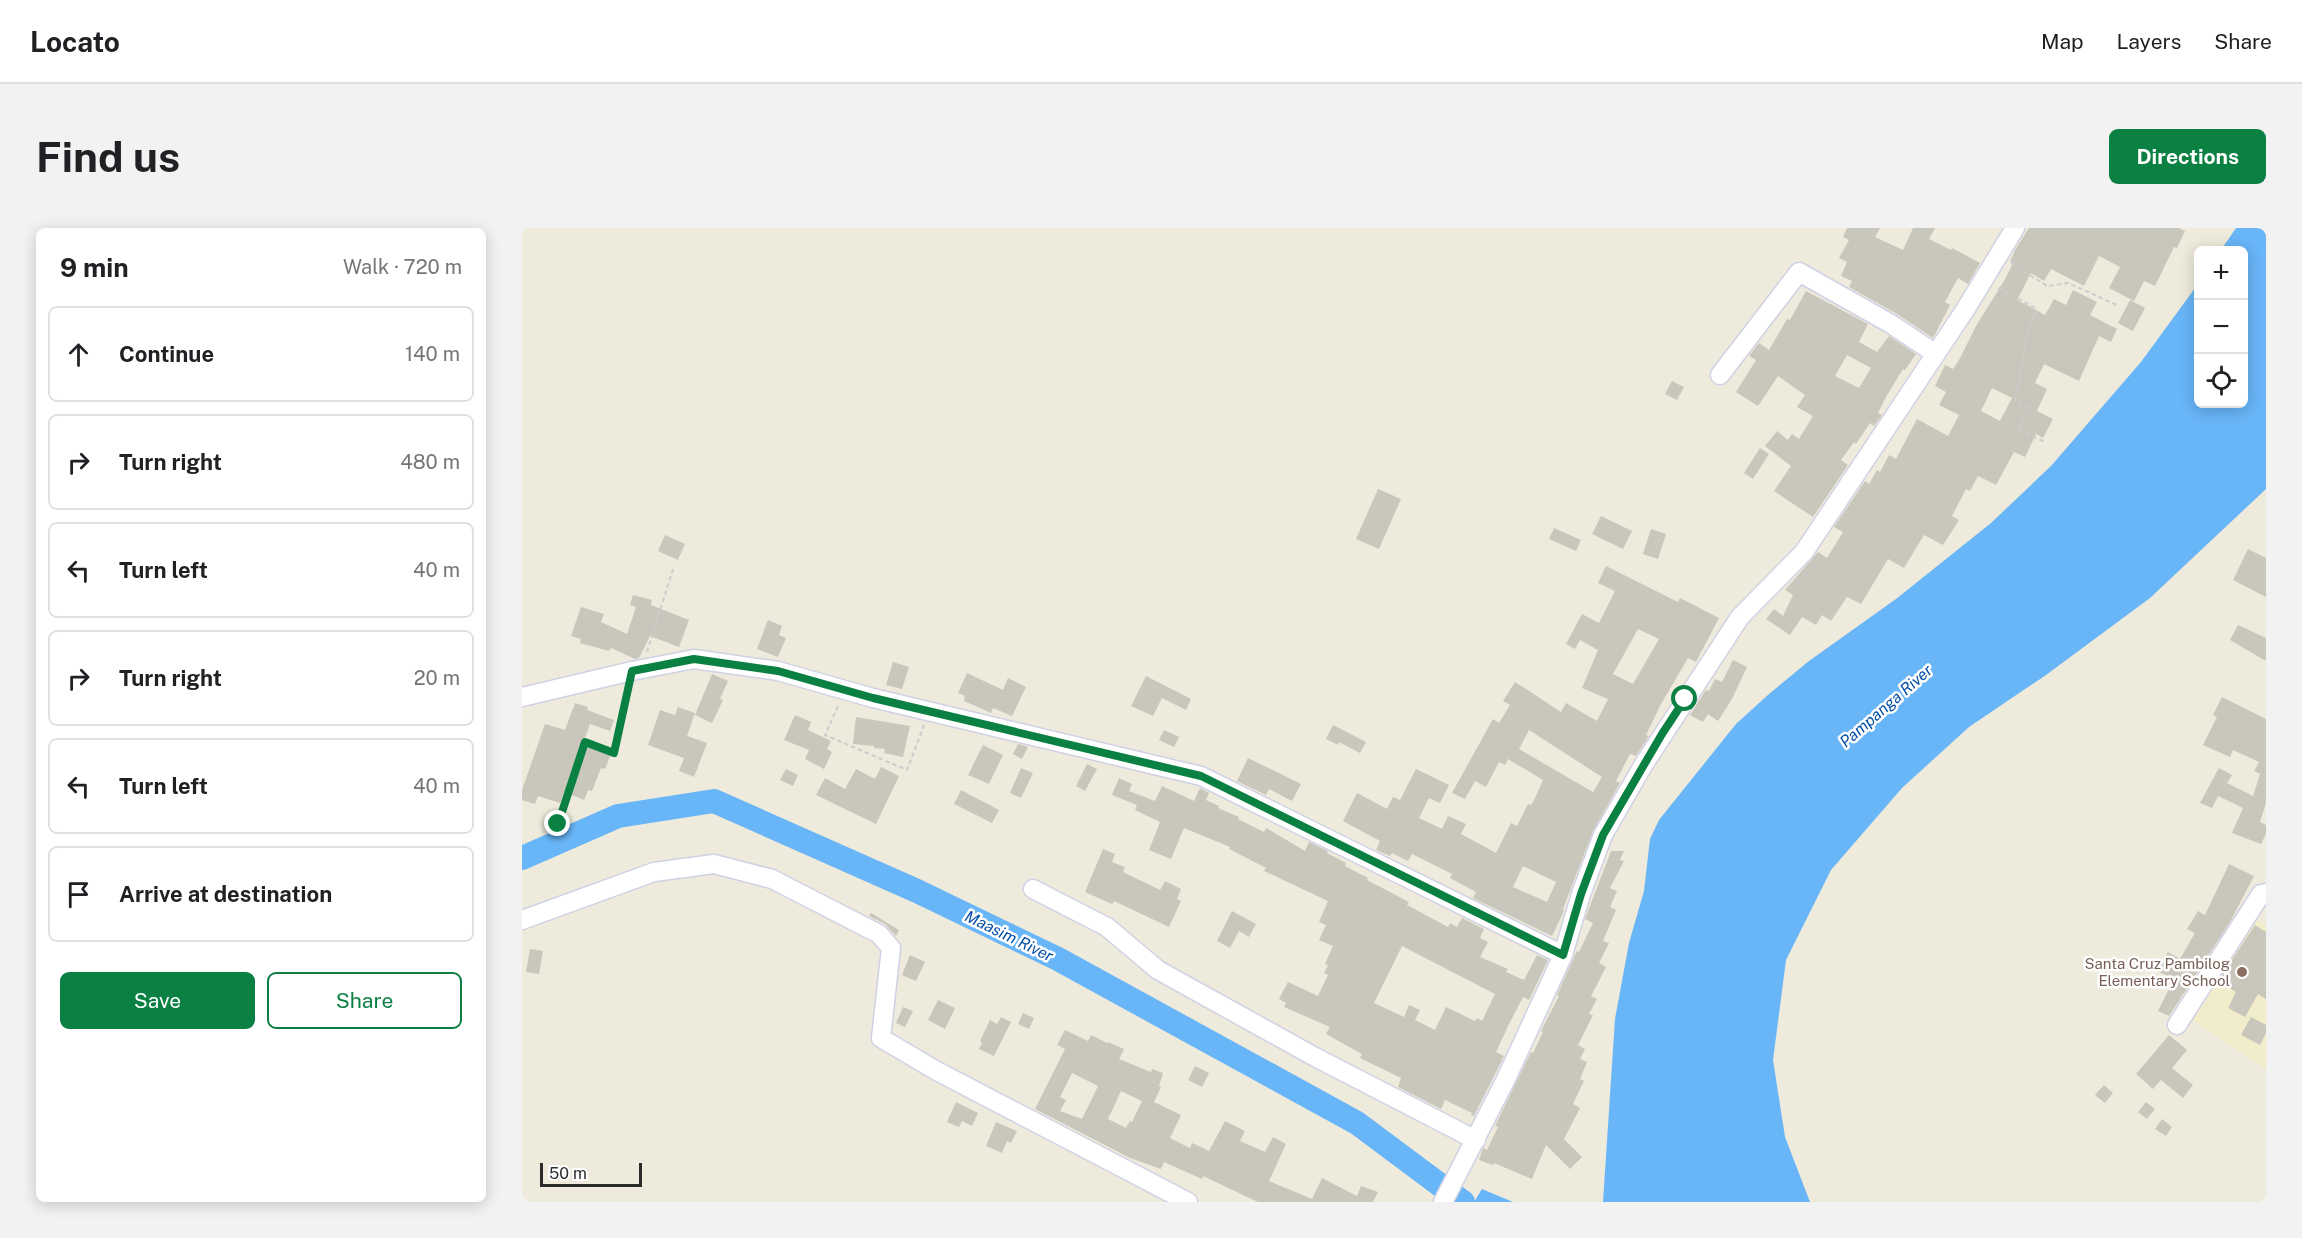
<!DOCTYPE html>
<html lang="en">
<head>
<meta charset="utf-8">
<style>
  :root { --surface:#fff; --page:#f2f2f2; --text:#202124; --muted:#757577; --line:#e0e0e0; --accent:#0b8043 }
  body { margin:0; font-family:"Public Sans",sans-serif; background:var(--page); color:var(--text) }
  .controls { position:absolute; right:18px; top:18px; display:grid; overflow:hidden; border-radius:9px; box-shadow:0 3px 15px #0003 }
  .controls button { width:54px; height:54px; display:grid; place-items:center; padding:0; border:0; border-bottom:2px solid var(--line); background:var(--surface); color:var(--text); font:30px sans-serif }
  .scale { position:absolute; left:18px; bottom:15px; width:102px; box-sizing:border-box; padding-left:6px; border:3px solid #2b2b2b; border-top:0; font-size:16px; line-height:21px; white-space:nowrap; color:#2b2b2b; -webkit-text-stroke:4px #fff; paint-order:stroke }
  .stop { position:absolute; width:18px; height:18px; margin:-14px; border:4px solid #0b8043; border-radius:50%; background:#fff }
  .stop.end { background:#0b8043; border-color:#fff; box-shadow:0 2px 6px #0008 }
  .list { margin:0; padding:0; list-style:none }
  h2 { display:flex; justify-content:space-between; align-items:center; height:78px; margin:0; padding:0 24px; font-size:26px }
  h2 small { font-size:20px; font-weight:400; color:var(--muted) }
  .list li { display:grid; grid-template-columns:39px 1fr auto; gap:18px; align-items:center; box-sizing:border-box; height:96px; margin:0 12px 12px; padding:0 12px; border:2px solid var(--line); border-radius:9px }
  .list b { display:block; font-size:22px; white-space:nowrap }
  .list em { font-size:20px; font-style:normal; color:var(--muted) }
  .actions { display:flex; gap:12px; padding:18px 24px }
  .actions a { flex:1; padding:14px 0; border:2px solid var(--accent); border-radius:9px; text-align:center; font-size:21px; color:var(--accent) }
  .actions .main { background:var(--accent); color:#fff }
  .icon { flex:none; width:33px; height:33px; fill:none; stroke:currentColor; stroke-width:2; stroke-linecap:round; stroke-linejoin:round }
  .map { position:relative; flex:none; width:1744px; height:974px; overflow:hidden; border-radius:9px }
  header { display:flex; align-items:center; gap:36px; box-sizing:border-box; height:84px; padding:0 30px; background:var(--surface); border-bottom:2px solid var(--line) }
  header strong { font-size:28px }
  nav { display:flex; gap:33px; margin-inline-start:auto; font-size:21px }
  .intro { display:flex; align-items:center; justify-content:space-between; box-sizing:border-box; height:144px; padding:0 36px }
  h1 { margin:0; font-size:42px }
  .button { padding:15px 27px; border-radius:9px; background:var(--accent); color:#fff; font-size:21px; font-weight:700 }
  main { display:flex; gap:36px; padding:0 36px }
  aside { flex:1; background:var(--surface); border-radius:9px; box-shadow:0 3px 15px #0003 }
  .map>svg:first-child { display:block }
  .education { fill:#f1ecca }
  .water { fill:#68b5f7 }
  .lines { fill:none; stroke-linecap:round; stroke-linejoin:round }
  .river { stroke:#68b5f7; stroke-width:24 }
  .building { fill:#c9c6bc; fill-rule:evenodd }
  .minor-casing { stroke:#d1d1e5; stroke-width:21 }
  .path { stroke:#ccc; stroke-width:2; stroke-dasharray:4.5 3; stroke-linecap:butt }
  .minor { stroke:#fff; stroke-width:18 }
  .route { stroke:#0b8043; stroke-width:8 }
  .education-dot { fill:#8d6e63; stroke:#fff; stroke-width:2 }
  .labels { text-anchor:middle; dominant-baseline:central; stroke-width:5; stroke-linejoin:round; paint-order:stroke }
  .education-label { font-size:15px; fill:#785e54; stroke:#fff; text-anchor:end }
  .water-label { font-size:16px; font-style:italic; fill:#034ea7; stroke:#fff }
</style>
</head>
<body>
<header>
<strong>Locato</strong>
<nav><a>Map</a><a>Layers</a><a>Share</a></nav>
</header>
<div class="intro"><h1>Find us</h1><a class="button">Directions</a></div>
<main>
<aside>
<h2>9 min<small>Walk · 720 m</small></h2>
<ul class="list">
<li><svg class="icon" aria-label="ahead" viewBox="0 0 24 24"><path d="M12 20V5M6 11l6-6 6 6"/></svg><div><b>Continue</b></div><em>140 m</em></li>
<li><svg class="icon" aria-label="right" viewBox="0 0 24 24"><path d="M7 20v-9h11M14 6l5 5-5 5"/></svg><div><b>Turn right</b></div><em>480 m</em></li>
<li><svg class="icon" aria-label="left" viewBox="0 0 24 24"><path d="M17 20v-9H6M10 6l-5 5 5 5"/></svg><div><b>Turn left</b></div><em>40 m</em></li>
<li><svg class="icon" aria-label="right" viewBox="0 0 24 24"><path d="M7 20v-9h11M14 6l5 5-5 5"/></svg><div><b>Turn right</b></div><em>20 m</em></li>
<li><svg class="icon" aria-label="left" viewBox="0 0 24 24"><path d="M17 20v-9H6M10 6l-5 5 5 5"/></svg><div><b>Turn left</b></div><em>40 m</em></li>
<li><svg class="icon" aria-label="arrive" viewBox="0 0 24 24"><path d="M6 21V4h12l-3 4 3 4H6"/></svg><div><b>Arrive at destination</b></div></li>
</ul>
<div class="actions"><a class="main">Save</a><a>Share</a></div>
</aside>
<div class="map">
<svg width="1744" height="974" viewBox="0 0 1744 974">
  <rect width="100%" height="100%" fill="#eeeadc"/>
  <path class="education" d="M1730,689L1744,698V841L1669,791Z"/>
  <path class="water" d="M1714,0H1744V261L1628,370L1524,447L1447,499L1380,560L1309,642L1264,732L1251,832L1263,909L1288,974H1081L1093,791L1107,715L1122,663L1128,611L1137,592L1214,496L1247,466L1287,433L1374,371L1469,295L1529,238L1619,134L1676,56V176H1722V22H1699Z
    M960,961L991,974H952Z"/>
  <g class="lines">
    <path class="river" d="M0,630L96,588L192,573L395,663L536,731L835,895L941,974"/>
  </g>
  <path class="building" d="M1325,0H1358L1353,9L1381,22L1391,0H1413L1407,11L1429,22L1430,20L1458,35L1446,56L1436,50L1423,74L1428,77L1411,110L1375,86L1327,59L1330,53L1319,48L1325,34L1317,30L1327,12L1321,9Z
    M1507,0H1657L1663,3L1655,20L1652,19L1633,58L1622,53L1612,73L1587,60L1598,39L1577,28L1562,58L1529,41L1522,53L1509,45L1495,72L1523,87L1532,71L1544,77L1551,62L1575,74L1568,87L1595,101L1589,114L1577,108L1557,153L1522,136L1513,155L1525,161L1515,183L1531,191L1521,210L1514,206L1503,229L1492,224L1474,257L1456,248L1448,263L1444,261L1430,288L1437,292L1421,317L1402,307L1382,340L1366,331L1339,376L1325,369L1309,393L1300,387L1294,397L1280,389L1268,407L1244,391L1252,381L1261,388L1271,367L1263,362L1296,324L1305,330L1321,304L1312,299L1343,253L1347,256L1355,242L1358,244L1367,227L1374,231L1395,191L1426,208L1437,187L1417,177L1424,164L1413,158L1423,137L1431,141L1437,132L1454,98L1482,53L1491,35L1488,34L1493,22ZM1470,160L1490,170L1478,193L1459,183Z
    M1284,63L1346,96L1337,114L1355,124L1367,108L1394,126L1383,142L1381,141L1364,169L1356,185L1360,187L1352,198L1348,195L1334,216L1332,214L1319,232L1326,237L1291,289L1252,263L1269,238L1243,218L1255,203L1266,212L1270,206L1277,211L1291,188L1275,179L1283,167L1256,148L1236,178L1214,164L1234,132L1227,128L1237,115L1247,122L1265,91L1268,92ZM1325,127L1349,140L1337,160L1313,148Z
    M1608,72L1623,80L1611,103L1596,95Z
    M1150,153L1162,159L1155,172L1143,166Z
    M1238,220L1247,226L1231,251L1222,245Z
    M856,261L879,271L857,321L834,311Z
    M1079,288L1110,303L1101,321L1070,306Z
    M1032,300L1059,312L1054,323L1027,311Z
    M1129,301L1144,306L1136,331L1121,326Z
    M143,307L163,316L156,332L136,323Z
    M1726,321L1744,330V369L1711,352Z
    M1084,338L1156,374L1158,370L1197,390L1174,434L1166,430L1139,476L1124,507L1127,508L1114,528L1108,526L1094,553L1098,555L1071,603L1041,681L1042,683L1030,708L951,670L954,664L928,650L930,646L890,626L886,633L870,625L868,628L854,622L858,613L821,593L835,565L865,581L871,569L878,572L894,541L927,557L918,575L907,570L897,590L920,601L926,588L944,596L939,606L974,625L989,595L995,598L1006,576L1009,577L1012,572L1021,552L986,531L983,537L977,534L964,559L953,553L943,571L930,565L971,491L977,495L988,477L981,473L993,454L1039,484L1044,475L1075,493L1086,471L1060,460L1076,422L1058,412L1053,421L1044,416L1060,386L1077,395L1093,363L1076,355ZM1116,401L1137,411L1111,456L1091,446ZM1007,502L1080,549L1071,564L997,521ZM1001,638L1034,654L1025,674L991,659Z
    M111,367L130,372L129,377L167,392L157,419L128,408L117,430L113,431L89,420L87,423L58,415L59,411L49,408L59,379L82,386L79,394L105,406L114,379L108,377Z
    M246,392L260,398L257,407L264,410L256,429L235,421Z
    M1716,397L1744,410V433L1708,412Z
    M1211,432L1225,439L1210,471L1196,493L1186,486L1181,494L1168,487L1184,462L1187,463L1193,451L1200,454Z
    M371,434L387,439L380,461L364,457Z
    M445,445L481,462L486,450L504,459L490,488L471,480L469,485L442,473L443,468L436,465Z
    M190,446L206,453L198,471L201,472L190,495L173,487Z
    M624,448L669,471L664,482L640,470L631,488L609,478Z
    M1700,469L1744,491V575L1738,594L1744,597V606L1739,616L1710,605L1721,580L1696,568L1690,580L1678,575L1697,540L1710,547L1705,555L1731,568L1738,546L1732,543L1737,534L1711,522L1708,529L1681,517L1695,489L1691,487Z
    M53,475L66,479L65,482L92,492L88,503L68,496L61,515L89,526L83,541L79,540L70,563L66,562L62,572L42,564L38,575L16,568L13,576L0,572V562L23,496L43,502Z
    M156,479L173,485L165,508L185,515L172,549L157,543L162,530L126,517L138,482L153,487Z
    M273,487L289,494L286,502L309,513L305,521L310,524L302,541L283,531L287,522L262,512Z
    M334,489L388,498L381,529L362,525L363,521L352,520V518L331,516Z
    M811,497L844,514L838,525L817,514L816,517L804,511Z
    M642,502L657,509L652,519L637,512Z
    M496,516L506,519L500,531L491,526Z
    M461,517L481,527L467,556L446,547Z
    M726,530L779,556L770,573L747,561L744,567L715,553Z
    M565,536L575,541L563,563L554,558Z
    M359,539L377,548L354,596L294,567L303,550L323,561L334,541L353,551Z
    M499,540L511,545L499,570L488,565Z
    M264,541L276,547L271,558L258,552Z
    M597,550L610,556L607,563L633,573L640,558L672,573L678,560L687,565L684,572L697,578L696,580L717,589L716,591L742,604L744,600L783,623L787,614L806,623L805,625L824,635L823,638L846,650L845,652L887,674L885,677L926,699L928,695L935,699L940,690L962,701L958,710L966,714L958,729L986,741L984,744L1002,752L1015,727L1026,732L1007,772L1001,769L987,796L974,824L982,828L952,888L949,887L950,885L923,872L919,881L876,859L879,850L838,830L840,826L804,806L808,799L762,779L764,775L757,771L766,754L796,768L806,747L802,745L806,737L803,736L811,718L797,712L804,697L797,694L806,673L742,643L744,640L707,621L708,619L662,600L649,631L627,622L638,594L613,582L615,577L590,567ZM880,718L973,766L960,793L955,790L953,793L924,779L913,802L893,792L898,782L887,777L882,789L852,775Z
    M439,562L477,582L470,595L432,576Z
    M581,621L593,626L590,634L603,639L601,644L638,662L643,653L659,661L655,671L659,673L647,699L592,673L590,676L563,664Z
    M1089,623H1102L1098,632L1102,633L1088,660L1095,663L1088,679L1094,682L1081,713L1087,715L1077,735L1084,739L1069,768L1075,771L1067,786L1071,787L1056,817L1063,821L1058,831L1065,834L1058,851L1062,853L1051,876L1058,880L1042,911L1060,929L1048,941L1024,917L1010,951L972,935L971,937L957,932L961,920L965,922L976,899L973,898L1009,824L1011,825L1021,804L1019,803L1037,768L1035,767L1053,727L1055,723L1057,724L1071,695L1063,691Z
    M1707,636L1732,648L1708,694L1647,788L1636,783L1649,757L1644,754L1647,749L1636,743L1646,724L1658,731L1673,705L1665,701L1676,683L1683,687Z
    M710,683L734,696L727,709L717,703L708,720L695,713Z
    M349,685L377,702L374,708L363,696L347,688Z
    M1733,697L1744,704V771L1736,766L1723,789L1706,780L1714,764L1699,755L1701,751L1698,750Z
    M8,721L21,723L17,746L4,744Z
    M388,727L403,734L394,753L380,747Z
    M416,772L433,780L423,801L406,792Z
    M381,779L391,783L383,799L374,795Z
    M501,785L512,790L507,801L496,796Z
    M479,789L489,794L472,828L457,821L460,815L458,813L468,792L475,796Z
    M1729,789L1744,797V805L1738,817L1719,807Z
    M543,802L566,813L569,807L585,815L586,814L602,821L597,831L629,844L630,841L641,845L637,858L639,859L632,874L659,887L648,910L668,920L670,915L687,923L703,893L723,903L718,913L743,924L751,909L764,916L747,953L790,971L800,950L835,968L839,958L856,964L851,974H736L681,948L680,951L642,934L639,941L608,930L513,881L543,821L535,817ZM550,845L576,858L560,891L538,883L544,872L538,869ZM599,863L620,873L610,894L608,893L604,900L586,891Z
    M1647,807L1665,822L1650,840L1671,857L1661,870L1639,852L1631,861L1614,846Z
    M673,838L687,845L680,859L666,852Z
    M1582,857L1591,865L1583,875L1573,867Z
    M434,874L456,885L450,898L440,893L437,899L425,894Z
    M1624,874L1633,881L1625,891L1616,884Z
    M1640,891L1650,899L1644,908L1633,901Z
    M474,894L495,903L489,915L485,913L480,925L464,918Z"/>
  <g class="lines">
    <g class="minor-casing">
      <path id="minor" d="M1198,147L1277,44L1369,96L1414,126
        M0,469L110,443L172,431L256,443L351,470L679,548L1041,727
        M511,661L585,699L636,742L793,829L954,912
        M0,692L132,644L192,636L250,651L357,706L369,720L359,810L413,842L666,974
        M1655,797L1739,666L1744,665
        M921,974L984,851L1041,727L1059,666L1081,607L1122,536L1218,389L1282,324L1443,82L1493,0"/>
    </g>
    <path class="path" d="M1489,35L1525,58L1546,55L1595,77
      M1476,60L1515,81L1506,102L1493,173L1507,180L1496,201L1523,214
      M125,424L152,338
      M316,478L303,507L385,542L402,497
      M36,596L63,514L92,526L106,460"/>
    <use href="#minor" class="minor"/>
  </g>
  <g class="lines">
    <path class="route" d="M36,596L63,514L92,525L110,443L172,431L256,443L351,470L679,548L1041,727L1059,666L1081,607L1140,506L1163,471"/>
  </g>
  <circle class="education-dot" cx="1720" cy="744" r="6"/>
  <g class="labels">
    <g class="education-label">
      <text x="1708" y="735">Santa Cruz Pambilog<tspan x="1708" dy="17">Elementary School</tspan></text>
    </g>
    <g class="water-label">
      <text transform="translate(1364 478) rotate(-41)">Pampanga River</text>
      <text transform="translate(487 708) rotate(26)">Maasim River</text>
    </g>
  </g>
</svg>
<div class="controls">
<button>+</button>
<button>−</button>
<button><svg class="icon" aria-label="locate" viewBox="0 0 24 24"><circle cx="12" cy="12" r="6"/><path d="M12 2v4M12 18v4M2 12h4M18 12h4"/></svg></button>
</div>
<div class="scale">50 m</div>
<div class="stop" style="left:1163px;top:471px"></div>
<div class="stop end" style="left:36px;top:596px"></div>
</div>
</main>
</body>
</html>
